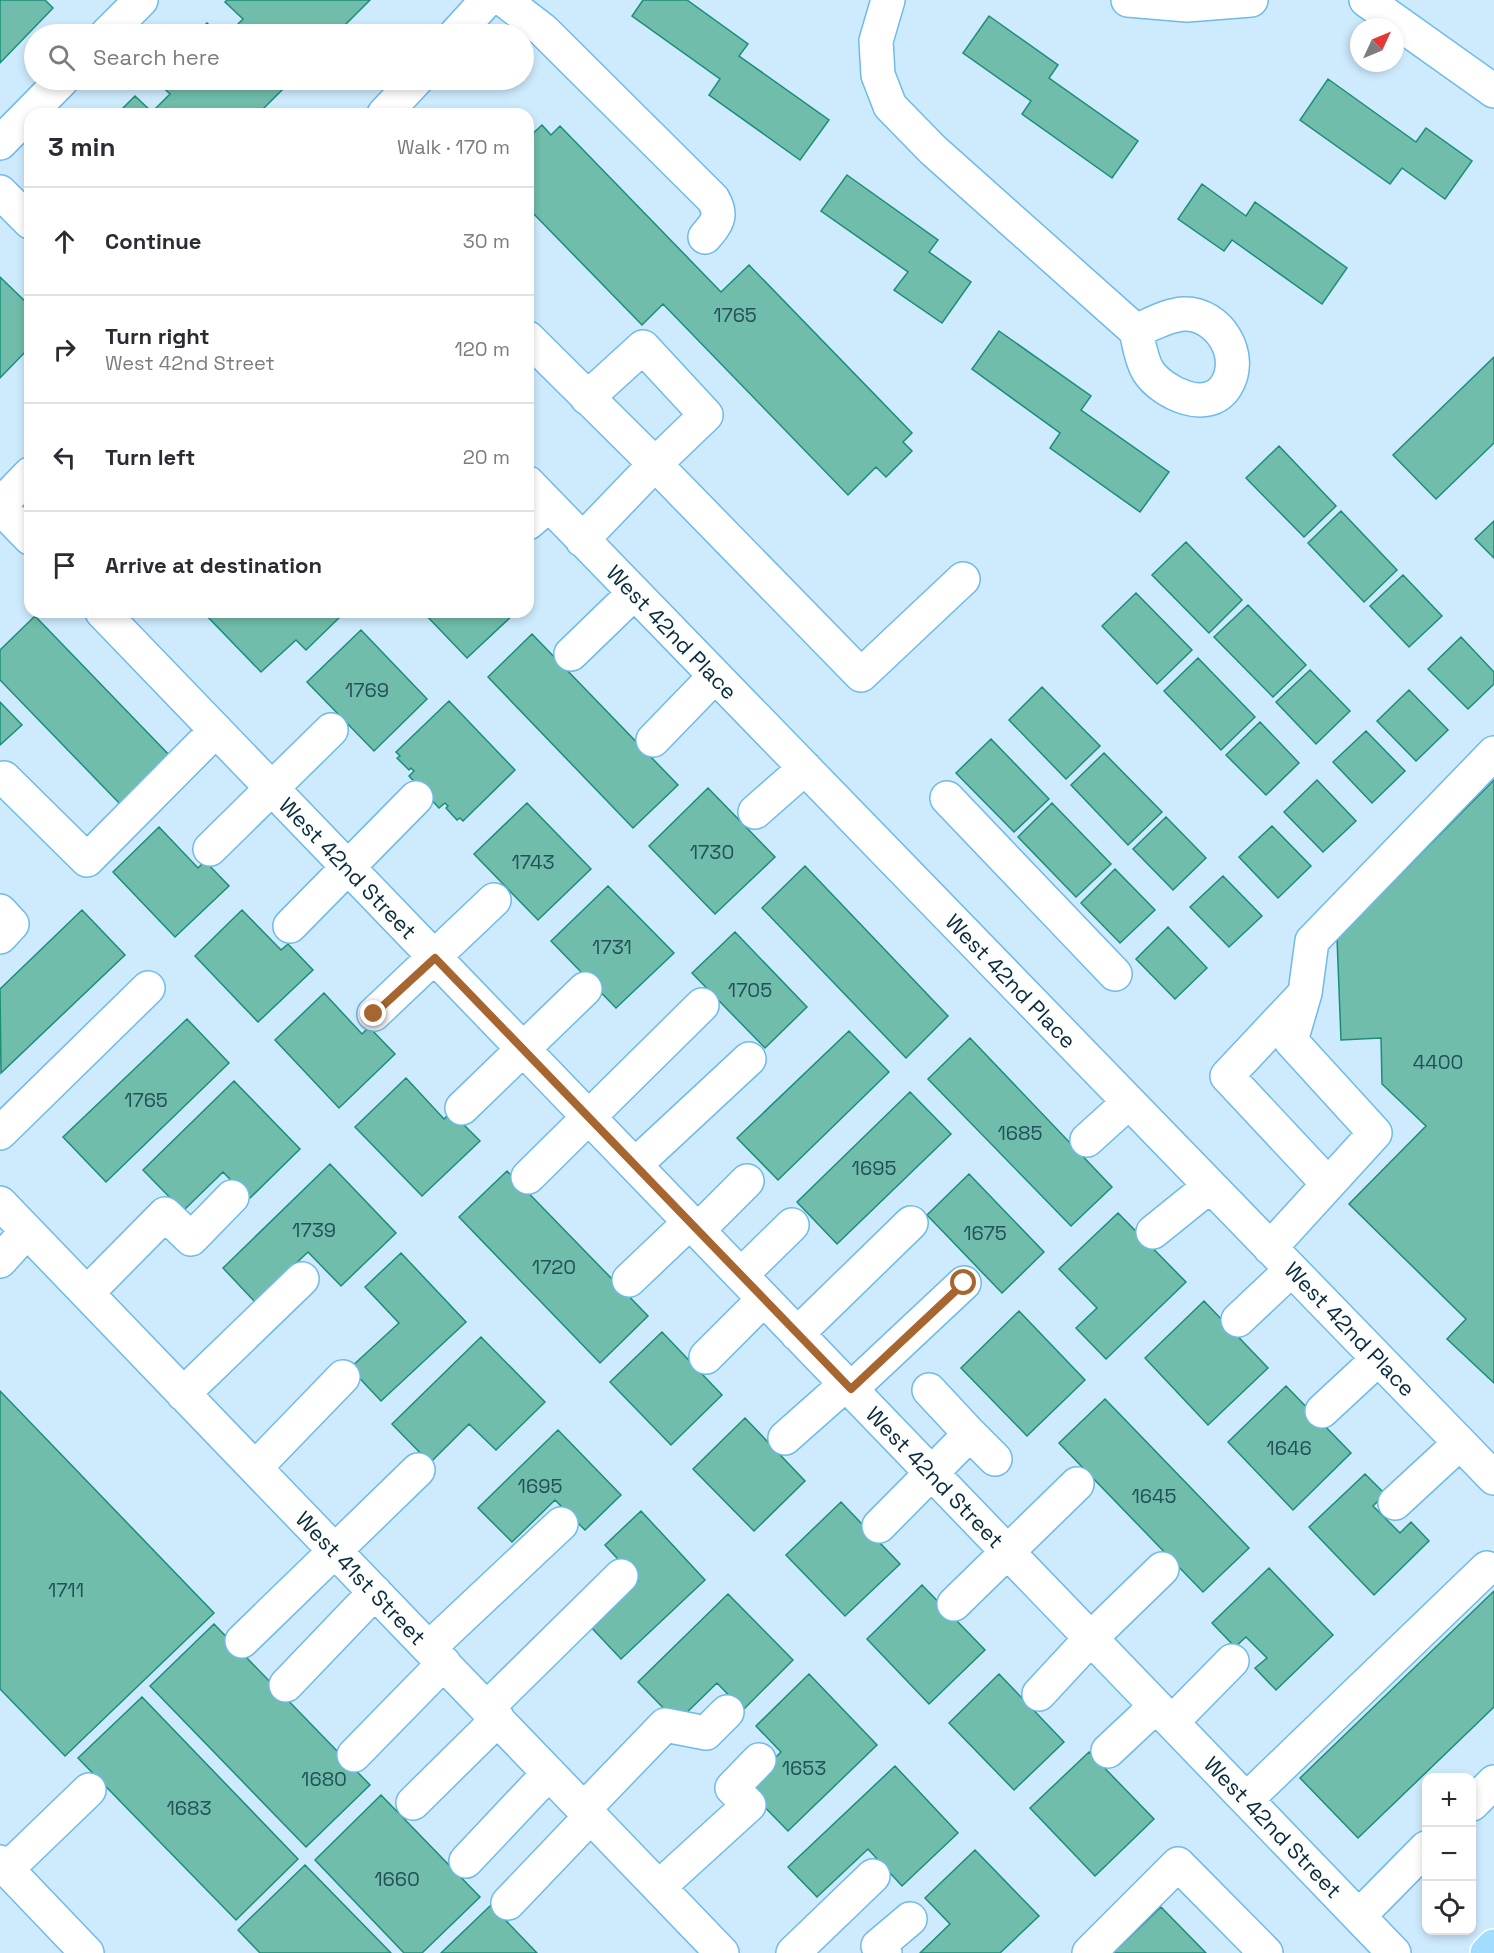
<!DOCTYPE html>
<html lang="en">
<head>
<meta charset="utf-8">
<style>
  :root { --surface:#fff; --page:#f7f7f7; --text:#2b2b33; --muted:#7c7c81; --line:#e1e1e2 }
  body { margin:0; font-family:"Space Grotesk",sans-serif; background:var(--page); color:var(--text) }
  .controls { position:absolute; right:18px; bottom:18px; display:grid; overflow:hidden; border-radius:12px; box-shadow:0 3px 9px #0003 }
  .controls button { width:54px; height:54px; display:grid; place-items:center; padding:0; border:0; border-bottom:2px solid var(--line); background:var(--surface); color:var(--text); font:30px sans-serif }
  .compass { position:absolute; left:1350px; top:18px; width:54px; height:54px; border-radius:50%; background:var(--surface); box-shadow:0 3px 9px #0003; rotate:46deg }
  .stop { position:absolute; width:18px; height:18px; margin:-14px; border:4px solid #a76530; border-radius:50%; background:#fff }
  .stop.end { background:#a76530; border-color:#fff; box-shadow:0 2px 6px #0008 }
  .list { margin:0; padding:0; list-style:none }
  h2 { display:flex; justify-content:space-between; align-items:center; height:78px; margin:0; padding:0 24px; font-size:26px }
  h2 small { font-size:20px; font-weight:400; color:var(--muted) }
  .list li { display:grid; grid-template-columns:39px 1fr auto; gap:18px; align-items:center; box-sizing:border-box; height:108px; padding:0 24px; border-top:2px solid var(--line) }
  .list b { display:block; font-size:22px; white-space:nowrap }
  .list p { margin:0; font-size:20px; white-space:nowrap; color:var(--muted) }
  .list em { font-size:20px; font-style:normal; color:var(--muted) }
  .icon { flex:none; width:33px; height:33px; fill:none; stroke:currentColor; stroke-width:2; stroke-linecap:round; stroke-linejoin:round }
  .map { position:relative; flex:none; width:1494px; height:1953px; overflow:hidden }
  .search { position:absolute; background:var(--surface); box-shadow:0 3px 9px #0003; left:24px; top:24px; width:510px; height:66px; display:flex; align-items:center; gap:15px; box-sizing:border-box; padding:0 21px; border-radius:33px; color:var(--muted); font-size:22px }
  .panel { position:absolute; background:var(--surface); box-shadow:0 3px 9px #0003; left:24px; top:108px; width:510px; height:510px; border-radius:18px }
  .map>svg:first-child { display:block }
  .building { fill:#70bdab; stroke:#1b8d79; stroke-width:1.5 }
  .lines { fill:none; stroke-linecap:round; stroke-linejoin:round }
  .minor-casing { stroke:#6ebae8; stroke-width:36 }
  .major-casing { stroke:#fff; stroke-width:36 }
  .minor { stroke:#fff; stroke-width:33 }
  .major { stroke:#a2dcfe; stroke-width:33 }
  .route { stroke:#a76530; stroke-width:8 }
  .labels { text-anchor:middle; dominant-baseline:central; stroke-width:4.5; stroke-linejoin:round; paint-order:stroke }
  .number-label { font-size:20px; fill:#245059 }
  .street-label { font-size:22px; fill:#0a2c3e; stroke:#fff }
</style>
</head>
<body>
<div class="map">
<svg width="1494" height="1953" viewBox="0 0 1494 1953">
  <rect width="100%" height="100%" fill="#ceebfe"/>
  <path class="building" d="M0,0H45L53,8L0,63Z
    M227,0H370L336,34H228L243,19L225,2Z
    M643,0H687L748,44L739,56L829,120L800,160L709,95L720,79L632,16Z
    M989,16L1058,65L1049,78L1138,141L1112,178L1022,114L1031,101L963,53Z
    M207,23L219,34H195Z
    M1328,79L1416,142L1426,128L1472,161L1445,199L1402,168L1390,184L1300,120Z
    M155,80H292L258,114H117L135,96L152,112L170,94Z
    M542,125L551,135L560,126L721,292L749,265L912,433L903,442L912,451L886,477L876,467L848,495L663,304L642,325L528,208V138Z
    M847,175L938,240L929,252L971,282L942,323L894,290L908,272L821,211Z
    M1202,184L1246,216L1255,202L1347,268L1322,304L1232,240L1224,251L1178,219Z
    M0,277L30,306V347L0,378Z
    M999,331L1091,396L1081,410L1169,472L1140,512L1050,448L1060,433L972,369Z
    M1494,357V443L1436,499L1393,455Z
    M1279,446L1336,506L1304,537L1246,478Z
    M1341,511L1397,570L1364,602L1308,543Z
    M1494,521V558L1475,539Z
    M1186,542L1242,600L1209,633L1152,575Z
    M1403,575L1442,616L1409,647L1370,606Z
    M1136,593L1192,650L1157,684L1102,626Z
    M1248,605L1306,665L1273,697L1214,637Z
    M203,612H341L343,614L306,650L296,640L261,672Z
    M423,612H516L467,658Z
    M35,616L172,758L122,806L0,680V650Z
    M361,630L427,699L374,751L307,682Z
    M532,634L678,785L633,828L488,677Z
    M1461,637L1494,672V684L1468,709L1428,669Z
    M1198,658L1255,717L1221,750L1164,691Z
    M1310,670L1350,711L1316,744L1276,702Z
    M1042,687L1100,746L1066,779L1009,720Z
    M1409,690L1448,730L1416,761L1377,721Z
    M449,701L515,770L463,821L460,818L457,820L446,808L448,806L445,803L439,808L409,776L414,771L411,768L409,770L397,758L400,756L396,752Z
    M0,702L22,725L0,745Z
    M1260,722L1299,763L1266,795L1226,755Z
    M1366,731L1405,771L1372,803L1333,762Z
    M991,739L1049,799L1014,832L956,773Z
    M1104,753L1162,812L1128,845L1071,785Z
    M1317,780L1356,821L1323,852L1284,812Z
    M1494,780V1383L1447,1339L1466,1319L1349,1204L1426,1126L1382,1084L1381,1038L1341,1040L1337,938Z
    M708,788L775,857L715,914L649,846Z
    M527,803L591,869L538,920L474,854Z
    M1052,803L1111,864L1076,897L1018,837Z
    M1166,817L1206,858L1173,890L1133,849Z
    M1272,826L1311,866L1278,898L1239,857Z
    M159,827L198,868L205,861L229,886L175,937L113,872Z
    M805,866L948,1016L906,1058L762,908Z
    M1115,869L1155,910L1120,943L1081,903Z
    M1223,876L1262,916L1229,947L1190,907Z
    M608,886L674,953L616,1008L551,941Z
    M82,910L125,955L1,1073L0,989Z
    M242,910L281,950L288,944L313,970L258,1022L195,956Z
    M1168,927L1207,968L1175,999L1136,959Z
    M735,932L807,1007L765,1048L692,973Z
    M324,993L362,1034L369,1027L395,1054L339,1108L275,1040Z
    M187,1019L229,1063L106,1182L63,1137Z
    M849,1031L889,1072L778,1180L737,1138Z
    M970,1038L1112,1187L1071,1226L928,1079Z
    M406,1078L444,1119L451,1112L480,1141L422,1196L355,1127Z
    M234,1081L300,1149L249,1199L223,1172L183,1211L143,1170Z
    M910,1092L951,1134L837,1244L797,1202Z
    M330,1164L396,1233L341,1286L308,1252L255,1302L223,1268Z
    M507,1171L648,1316L600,1363L459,1217Z
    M969,1174L1044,1252L1002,1293L927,1215Z
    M1118,1213L1186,1282L1106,1359L1076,1328L1097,1308L1059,1269Z
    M401,1253L466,1322L381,1401L350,1368L399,1323L365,1287Z
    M1204,1301L1268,1368L1208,1425L1145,1358Z
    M1019,1311L1085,1380L1027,1436L961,1368Z
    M662,1332L722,1395L671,1445L610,1382Z
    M481,1337L545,1402L496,1450L469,1424L430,1463L392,1424Z
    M1286,1386L1351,1453L1293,1510L1228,1442Z
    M0,1391L214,1613L65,1756L0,1689Z
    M1105,1399L1249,1548L1203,1592L1059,1443Z
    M745,1418L805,1481L754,1531L693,1469Z
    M558,1430L621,1495L585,1530L555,1500L512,1542L478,1508Z
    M1365,1474L1385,1494L1373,1506L1400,1533L1411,1522L1429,1541L1374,1595L1309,1527Z
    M841,1502L900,1564L845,1616L786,1555Z
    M641,1511L705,1580L621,1659L590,1626L638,1581L605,1545Z
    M1269,1568L1333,1635L1276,1690L1255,1668L1267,1658L1246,1637L1235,1647L1212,1623Z
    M922,1585L985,1650L929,1704L867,1639Z
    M1494,1591V1707L1358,1838L1300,1778Z
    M728,1594L793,1660L743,1710L717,1683L677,1722L638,1682Z
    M214,1624L370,1785L306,1847L150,1686Z
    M809,1674L877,1745L788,1831L745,1787L781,1752L756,1726Z
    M999,1674L1064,1742L1014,1790L949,1723Z
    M142,1697L298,1859L236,1920L78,1758Z
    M1089,1752L1154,1819L1095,1876L1030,1808Z
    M895,1766L958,1833L902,1886L868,1849L817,1897L788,1867Z
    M381,1795L480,1897L422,1953H404L315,1860Z
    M975,1850L1039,1916L1000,1953H920L950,1924L925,1898Z
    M305,1865L391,1953H260L238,1930Z
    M491,1905L537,1953H441Z
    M1161,1907L1206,1953H1113Z"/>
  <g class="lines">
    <g class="minor-casing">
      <path id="minor" d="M504,0L543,30L713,199C723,216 717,223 705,237
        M888,0L876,41L878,75L890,106L933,150L1136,331C1139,343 1141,360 1148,371C1162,393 1208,415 1226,386C1245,356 1219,313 1184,314C1167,315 1150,325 1136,331
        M1128,0L1187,5L1251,0
        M1366,0L1494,91
        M107,34L141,0
        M456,34L487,0
        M384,114L416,80
        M0,143L62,80
        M0,192L30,222
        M528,338L655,464L706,415L643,347L587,398
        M528,483L1494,1478
        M0,505L30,474
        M0,507L30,538
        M528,523L549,505
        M582,540L655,464L861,675L963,579
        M102,612L1394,1953
        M571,654L634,593
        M653,740L715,676
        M4,778L87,860L216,730
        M947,798L1115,974
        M755,812L805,768
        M210,849L331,730
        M0,911L12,924L0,937
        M290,926L416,798
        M1305,993L1312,941L1494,753
        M374,1014L494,900
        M462,1108L585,989
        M0,1133L148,988
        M1087,1140L1129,1102
        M635,1165L749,1059
        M528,1177L702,1005
        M0,1203L722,1953
        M698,1230L747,1181
        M1153,1232L1210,1186
        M1270,1248L1375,1133L1291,1041L1305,993L1227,1076L1328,1184
        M0,1261L27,1231
        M741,1275L792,1225
        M629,1280L690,1222
        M87,1293L165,1214L191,1239L232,1197
        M1238,1320L1291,1270
        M797,1334L911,1223
        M706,1357L764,1299
        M851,1389L964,1283
        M929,1390L970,1434
        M183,1394L302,1279
        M1322,1411L1378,1359
        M785,1438L846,1384
        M255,1468L343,1377
        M1395,1503L1460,1443
        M879,1526L970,1434L995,1459
        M954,1604L1077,1484
        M242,1641L418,1470
        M429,1648L561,1524
        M286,1685L375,1592
        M1039,1694L1091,1638L1162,1569
        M487,1708L621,1576
        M1172,1722L1232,1661
        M1108,1751L1156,1706
        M354,1755L444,1663
        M1247,1799L1487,1568
        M413,1803L498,1719
        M1472,1804L1494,1782
        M584,1809L665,1725L706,1733L727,1712
        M466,1861L549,1773
        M0,1862L87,1953
        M7,1869L89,1790
        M659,1887L749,1805L732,1788L759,1760
        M508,1903L591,1816
        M1359,1916L1426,1848
        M793,1953L873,1876
        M885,1953L878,1946L910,1919
        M1089,1953L1178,1864L1266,1953"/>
    </g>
    <g class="major-casing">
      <path id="major" d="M1487,1953L1494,1946"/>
    </g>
    <use href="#minor" class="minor"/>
    <use href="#major" class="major"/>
  </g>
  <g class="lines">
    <path class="route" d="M374,1014L435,958L851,1389L964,1283"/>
  </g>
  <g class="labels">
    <g class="number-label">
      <text x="735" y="315">1765</text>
      <text x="367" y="690">1769</text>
      <text x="712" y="852">1730</text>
      <text x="533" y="862">1743</text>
      <text x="612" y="947">1731</text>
      <text x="750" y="990">1705</text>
      <text x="1438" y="1062">4400</text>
      <text x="146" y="1100">1765</text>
      <text x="1020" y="1133">1685</text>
      <text x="874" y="1168">1695</text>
      <text x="314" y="1230">1739</text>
      <text x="985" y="1233">1675</text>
      <text x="554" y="1267">1720</text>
      <text x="1289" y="1448">1646</text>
      <text x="540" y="1486">1695</text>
      <text x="1154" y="1496">1645</text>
      <text x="66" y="1590">1711</text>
      <text x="804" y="1768">1653</text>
      <text x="324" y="1779">1680</text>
      <text x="189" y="1808">1683</text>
      <text x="397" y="1879">1660</text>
    </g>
    <g class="street-label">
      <text transform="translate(672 632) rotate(46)">West 42nd Place</text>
      <text transform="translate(348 868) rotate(46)">West 42nd Street</text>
      <text transform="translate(1011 981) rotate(46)">West 42nd Place</text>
      <text transform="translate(1350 1329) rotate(46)">West 42nd Place</text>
      <text transform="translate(935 1477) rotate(46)">West 42nd Street</text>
      <text transform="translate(361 1578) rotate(46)">West 41st Street</text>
      <text transform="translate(1273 1827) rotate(46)">West 42nd Street</text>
    </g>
  </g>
</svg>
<div class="controls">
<button>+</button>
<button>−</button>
<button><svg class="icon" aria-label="locate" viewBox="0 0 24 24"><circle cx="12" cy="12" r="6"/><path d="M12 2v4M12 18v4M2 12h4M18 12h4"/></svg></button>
</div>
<svg class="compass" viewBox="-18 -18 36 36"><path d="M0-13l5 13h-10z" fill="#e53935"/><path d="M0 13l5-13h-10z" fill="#7c7c81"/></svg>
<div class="stop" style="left:964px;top:1283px"></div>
<div class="stop end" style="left:374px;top:1014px"></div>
<div class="search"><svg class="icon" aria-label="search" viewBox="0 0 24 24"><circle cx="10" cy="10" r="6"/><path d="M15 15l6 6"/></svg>Search here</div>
<section class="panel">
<h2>3 min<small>Walk · 170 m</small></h2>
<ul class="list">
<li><svg class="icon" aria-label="ahead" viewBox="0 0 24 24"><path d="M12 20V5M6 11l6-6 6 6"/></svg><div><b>Continue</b></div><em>30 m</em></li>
<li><svg class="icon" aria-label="right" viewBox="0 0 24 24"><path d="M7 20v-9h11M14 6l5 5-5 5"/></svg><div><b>Turn right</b><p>West 42nd Street</p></div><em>120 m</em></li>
<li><svg class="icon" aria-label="left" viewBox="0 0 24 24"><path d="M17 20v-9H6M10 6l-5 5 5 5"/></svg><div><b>Turn left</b></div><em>20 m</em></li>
<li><svg class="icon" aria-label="arrive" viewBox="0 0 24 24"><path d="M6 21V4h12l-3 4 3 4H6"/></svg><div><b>Arrive at destination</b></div></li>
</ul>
</section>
</div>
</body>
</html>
